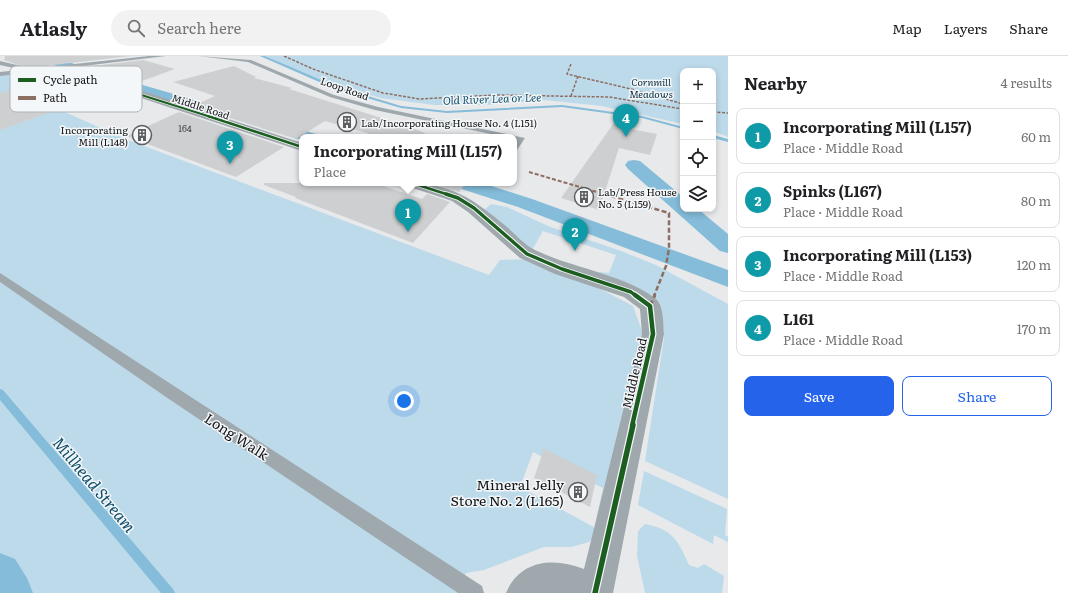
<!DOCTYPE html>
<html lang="en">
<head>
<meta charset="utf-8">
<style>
  :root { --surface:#fff; --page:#f2f2f2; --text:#202124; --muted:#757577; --line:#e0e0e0; --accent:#2563eb }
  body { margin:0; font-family:Literata,serif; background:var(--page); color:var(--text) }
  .controls { position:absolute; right:12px; top:12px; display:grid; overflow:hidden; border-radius:8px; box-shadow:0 2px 6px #0003 }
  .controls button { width:36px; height:36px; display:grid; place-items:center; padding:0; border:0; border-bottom:1px solid var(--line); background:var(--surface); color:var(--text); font:20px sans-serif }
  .you { position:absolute; left:404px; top:345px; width:14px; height:14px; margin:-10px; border:3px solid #fff; border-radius:50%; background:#1a73e8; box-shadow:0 0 0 6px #1a73e833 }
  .badge { display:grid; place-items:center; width:26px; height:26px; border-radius:50%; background:var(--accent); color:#fff; font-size:13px; font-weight:700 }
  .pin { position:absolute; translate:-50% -33px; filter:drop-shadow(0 1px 2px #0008) }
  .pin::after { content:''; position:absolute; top:21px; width:14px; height:12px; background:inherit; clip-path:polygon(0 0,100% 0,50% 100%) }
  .popup { position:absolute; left:299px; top:78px; width:218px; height:52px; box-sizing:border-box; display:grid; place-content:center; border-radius:8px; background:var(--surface); filter:drop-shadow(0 1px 3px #0005); font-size:13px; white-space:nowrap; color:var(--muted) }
  .popup b { font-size:15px; color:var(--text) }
  .popup::after { content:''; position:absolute; left:50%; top:100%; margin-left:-8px; border:8px solid transparent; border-top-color:var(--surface) }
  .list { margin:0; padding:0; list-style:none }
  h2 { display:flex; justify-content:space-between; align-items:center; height:52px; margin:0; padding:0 16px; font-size:17px }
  h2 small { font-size:13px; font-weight:400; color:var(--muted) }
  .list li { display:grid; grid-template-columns:26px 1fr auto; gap:12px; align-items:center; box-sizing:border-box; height:56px; margin:0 8px 8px; padding:0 8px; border:1px solid var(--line); border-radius:8px }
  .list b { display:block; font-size:15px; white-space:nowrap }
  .list p { margin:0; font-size:13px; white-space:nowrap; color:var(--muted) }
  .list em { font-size:13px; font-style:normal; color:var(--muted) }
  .actions { display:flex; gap:8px; padding:12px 16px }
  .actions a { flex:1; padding:9px 0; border:1px solid var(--accent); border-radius:8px; text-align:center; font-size:14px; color:var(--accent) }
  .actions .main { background:var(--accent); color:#fff }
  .icon { flex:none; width:22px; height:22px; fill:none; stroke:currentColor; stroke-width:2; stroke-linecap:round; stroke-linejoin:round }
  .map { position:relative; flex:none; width:728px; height:537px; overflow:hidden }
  header { display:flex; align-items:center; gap:24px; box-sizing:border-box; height:56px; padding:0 20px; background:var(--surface); border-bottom:1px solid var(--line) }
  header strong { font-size:19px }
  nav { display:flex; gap:22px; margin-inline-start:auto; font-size:14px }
  .search { width:280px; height:36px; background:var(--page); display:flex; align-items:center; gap:10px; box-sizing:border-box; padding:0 14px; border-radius:22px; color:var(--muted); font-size:15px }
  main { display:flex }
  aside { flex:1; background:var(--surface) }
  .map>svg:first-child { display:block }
  .green { fill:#bddaea }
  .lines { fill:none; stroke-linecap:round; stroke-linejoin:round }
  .stream { fill:#84bcd9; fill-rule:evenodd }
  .canal { fill:#84bcd9; fill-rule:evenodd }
  .building { fill:#cecfd1 }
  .lane { fill:#9fa8ac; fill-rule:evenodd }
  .street { fill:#9fa8ac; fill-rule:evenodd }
  .quiet-far3 { stroke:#8d6e63; stroke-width:1.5; stroke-dasharray:3 1.5; stroke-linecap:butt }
  .quiet-far2 { stroke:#8d6e63; stroke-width:2; stroke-dasharray:4 2; stroke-linecap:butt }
  .quiet-far1 { stroke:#8d6e63; stroke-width:2.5; stroke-dasharray:5 2.5; stroke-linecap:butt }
  .quiet { stroke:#8d6e63; stroke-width:3; stroke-dasharray:6 3; stroke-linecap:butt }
  .cycleway-far4-casing { stroke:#f4f7f9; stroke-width:3 }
  .cycleway-far3-casing { stroke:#f4f7f9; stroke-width:4 }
  .cycleway-far2-casing { stroke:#f4f7f9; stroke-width:5.5 }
  .cycleway-far1-casing { stroke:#f4f7f9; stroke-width:7 }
  .cycleway-casing { stroke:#f4f7f9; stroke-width:8 }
  .cycleway-far4 { stroke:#1b5e20; stroke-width:2 }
  .cycleway-far3 { stroke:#1b5e20; stroke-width:2.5 }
  .cycleway-far2 { stroke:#1b5e20; stroke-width:3.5 }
  .cycleway-far1 { stroke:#1b5e20; stroke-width:4.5 }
  .cycleway { stroke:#1b5e20; stroke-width:5.5 }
  .labels { text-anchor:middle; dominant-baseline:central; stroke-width:3; stroke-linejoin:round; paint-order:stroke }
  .far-number-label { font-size:9px; fill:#414243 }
  .far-park-label { font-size:10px; font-style:italic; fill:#082d3e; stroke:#f4f7f9 }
  .far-street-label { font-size:10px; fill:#121314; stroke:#f4f7f9 }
  .far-poi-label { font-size:10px; fill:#121314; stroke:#f4f7f9; text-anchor:start }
  .far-water-label { font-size:11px; font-style:italic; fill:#0e4e6a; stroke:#f4f7f9 }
  .street-label { font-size:12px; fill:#121314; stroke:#f4f7f9 }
  .near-street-label { font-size:14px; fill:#121314; stroke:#f4f7f9 }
  .near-poi-label { font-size:14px; fill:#121314; stroke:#f4f7f9; text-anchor:end }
  .near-water-label { font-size:16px; font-style:italic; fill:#0e4e6a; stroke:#f4f7f9 }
  .key { fill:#f4f7f9; stroke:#b0b3b4; stroke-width:1 }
  .key-label { font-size:11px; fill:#121314 }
</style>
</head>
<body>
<header>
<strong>Atlasly</strong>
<div class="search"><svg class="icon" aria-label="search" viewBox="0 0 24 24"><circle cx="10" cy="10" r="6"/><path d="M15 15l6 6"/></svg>Search here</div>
<nav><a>Map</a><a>Layers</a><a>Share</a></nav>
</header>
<main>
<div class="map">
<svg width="728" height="537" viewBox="0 0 728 537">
  <rect width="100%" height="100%" fill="#e7e9eb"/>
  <path class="green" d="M266,0H728V81L713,75V15H683V68L602,50L544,44L487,49H434L381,42L319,25Z
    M44,15L78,23L24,38L128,84L489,219L500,204L529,203L585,225L633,250L643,278L604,463L597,459L603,432L533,396L520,431L601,475L589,486L571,491H544L484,514L466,517L457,537H0V19Z
    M491,148L507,151L548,170L621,195L656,209L728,248V443L645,405L664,282L662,262L590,215L609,217L616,199L543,175L531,196L482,156Z
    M644,415L727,453L725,479L728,481V486L714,479L713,488L638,449Z
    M645,468C672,473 678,484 689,509L698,512L704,508L724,520L722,537H645L637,500L638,475Z"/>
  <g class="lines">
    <path class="stream" d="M260,0H265L335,30L401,50L447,55L562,49L642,60L683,71V73L642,62L562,51L447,57L401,52L333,32Z
      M713,79L728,83V86L713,82Z
      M0,333L3,334L173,533L175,537H161L0,344Z"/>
    <path class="canal" d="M32,0H50L108,19L236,56L239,59L236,62H226L98,25L34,2Z
      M268,64L316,78L318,81H302V84L262,72L260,69L262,66Z
      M634,104L640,105L683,141V153H698L728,178V197L720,195L628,113L625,109L628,105Z
      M453,127H482L532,143L728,214V231L518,151L455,131Z
      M0,497L15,503L27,522L33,537H0Z"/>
  </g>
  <path class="building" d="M5,0H131L27,12L4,4Z
    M143,4L175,13L128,30L67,13Z
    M234,10L256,21L254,22L292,32L289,33L407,70L425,77L423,81H381L325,65L296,83L193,50L215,40L173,26Z
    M44,16L111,35L0,74V37L55,20L40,17Z
    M628,47L633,50L626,72L657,78L650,99L619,92L599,154L561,142Z
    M179,56L284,91L236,121L126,80Z
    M264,127H374L422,143L427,138L450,146L413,187L295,142L296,141L264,129Z
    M438,127H466L459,136L436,129Z
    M544,393L597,419L590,451L534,422Z"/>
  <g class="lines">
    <path class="lane" d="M149,0H166L0,20V16Z
      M198,0L251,4L334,39L378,51L525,82L517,94H514V87L516,83L514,81H505L375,54L330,41L248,6Z
      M0,5L25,11L26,12L23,14L0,9Z
      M0,217L482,530L484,537H458L166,341L0,226Z"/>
    <path class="street" d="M49,10L149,37L302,87V95L141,42L45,15L44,13L45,11Z
      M404,127C452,127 472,142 507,171C516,179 525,189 535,194C572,212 626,219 656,243C664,250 663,268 664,278L613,537H506C520,504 553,501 584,513L642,278L640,253L624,241L555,218L520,202L468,156L452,145L407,130Z"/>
    <path class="quiet-far3" d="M284,0L313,13L383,37L419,43L496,39L609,41L683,53
      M571,8L567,18L631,33L683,48
      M571,40L578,20
      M713,56L728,57"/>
    <path class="quiet-far2" d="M529,116L607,139"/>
    <path class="quiet-far1" d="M604,138L669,157V192L666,210L654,240"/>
    <path class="quiet" d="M650,250L655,239"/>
    <g class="cycleway-far4-casing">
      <path id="cycleway-far4" d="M49,13L113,30L211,61"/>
    </g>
    <g class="cycleway-far3-casing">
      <path id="cycleway-far3" d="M208,60L302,91
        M412,127L449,139"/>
    </g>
    <g class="cycleway-far2-casing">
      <path id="cycleway-far2" d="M446,138L458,142L474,152L527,198L562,213L631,236L636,240"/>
    </g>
    <g class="cycleway-far1-casing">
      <path id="cycleway-far1" d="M632,370L653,278L650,250L635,239"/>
    </g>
    <g class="cycleway-casing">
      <path id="cycleway" d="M595,537L633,369"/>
    </g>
    <use href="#cycleway-far4" class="cycleway-far4"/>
    <use href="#cycleway-far3" class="cycleway-far3"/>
    <use href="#cycleway-far2" class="cycleway-far2"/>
    <use href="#cycleway-far1" class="cycleway-far1"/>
    <use href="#cycleway" class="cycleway"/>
  </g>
  <defs>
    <g id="building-ring" transform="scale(1)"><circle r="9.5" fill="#f4f7f9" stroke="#5d5e5f" stroke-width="1.5"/><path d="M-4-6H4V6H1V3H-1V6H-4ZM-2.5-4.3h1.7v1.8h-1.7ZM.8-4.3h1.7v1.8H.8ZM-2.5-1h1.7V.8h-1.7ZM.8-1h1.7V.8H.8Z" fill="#5d5e5f"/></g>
  </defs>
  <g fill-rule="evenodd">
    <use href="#building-ring" x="347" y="66"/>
    <use href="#building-ring" x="142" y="79"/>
    <use href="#building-ring" x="584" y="141"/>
    <use href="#building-ring" x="578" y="436"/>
  </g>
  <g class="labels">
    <g class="far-number-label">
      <text x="185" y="72">164</text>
    </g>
    <g class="far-park-label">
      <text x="651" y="25">Cornmill<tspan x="651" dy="12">Meadows</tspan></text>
    </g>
    <g class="far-street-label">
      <text transform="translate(345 32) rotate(19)">Loop Road</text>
      <text transform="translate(201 50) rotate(18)">Middle Road</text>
    </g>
    <g class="far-poi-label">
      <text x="361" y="66">Lab/Incorporating House No. 4 (L151)</text>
      <text x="128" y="73" text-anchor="end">Incorporating<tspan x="128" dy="12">Mill (L148)</tspan></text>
      <text x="598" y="135">Lab/Press House<tspan x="598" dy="12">No. 5 (L159)</tspan></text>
    </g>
    <g class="far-water-label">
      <text transform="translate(492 42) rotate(-2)">Old River Lea or Lee</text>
    </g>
    <g class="street-label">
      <text transform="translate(634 317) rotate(-77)">Middle Road</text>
    </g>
    <g class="near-street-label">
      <text transform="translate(237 380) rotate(33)">Long Walk</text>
    </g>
    <g class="near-poi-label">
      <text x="564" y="428">Mineral Jelly<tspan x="564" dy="16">Store No. 2 (L165)</tspan></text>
    </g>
    <g class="near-water-label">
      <text transform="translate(95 428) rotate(50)">Millhead Stream</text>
    </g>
  </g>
  <rect x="10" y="10" width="132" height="46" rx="6" class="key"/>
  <rect x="18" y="22" width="18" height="4" fill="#1b5e20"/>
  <rect x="18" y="40" width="18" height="4" fill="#8d6e63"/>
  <g class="key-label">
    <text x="43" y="28">Cycle path</text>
    <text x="43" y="46">Path</text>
  </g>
</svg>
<div class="controls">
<button>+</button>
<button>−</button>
<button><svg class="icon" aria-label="locate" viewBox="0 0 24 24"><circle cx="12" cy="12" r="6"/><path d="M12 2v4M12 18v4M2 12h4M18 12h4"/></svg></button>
<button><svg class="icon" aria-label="layers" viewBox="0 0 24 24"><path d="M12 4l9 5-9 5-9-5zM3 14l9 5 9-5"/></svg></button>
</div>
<div class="you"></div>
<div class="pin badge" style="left:408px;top:176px;background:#0f9aa8">1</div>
<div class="popup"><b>Incorporating Mill (L157)</b>Place</div>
<div class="pin badge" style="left:575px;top:195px;background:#0f9aa8">2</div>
<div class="pin badge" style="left:230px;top:108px;background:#0f9aa8">3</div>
<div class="pin badge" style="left:626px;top:81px;background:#0f9aa8">4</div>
</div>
<aside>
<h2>Nearby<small>4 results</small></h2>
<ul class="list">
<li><span class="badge" style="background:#0f9aa8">1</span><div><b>Incorporating Mill (L157)</b><p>Place · Middle Road</p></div><em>60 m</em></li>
<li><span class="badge" style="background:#0f9aa8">2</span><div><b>Spinks (L167)</b><p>Place · Middle Road</p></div><em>80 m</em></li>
<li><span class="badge" style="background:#0f9aa8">3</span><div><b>Incorporating Mill (L153)</b><p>Place · Middle Road</p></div><em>120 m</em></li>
<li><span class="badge" style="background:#0f9aa8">4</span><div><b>L161</b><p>Place · Middle Road</p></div><em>170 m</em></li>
</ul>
<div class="actions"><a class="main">Save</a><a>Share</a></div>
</aside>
</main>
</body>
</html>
